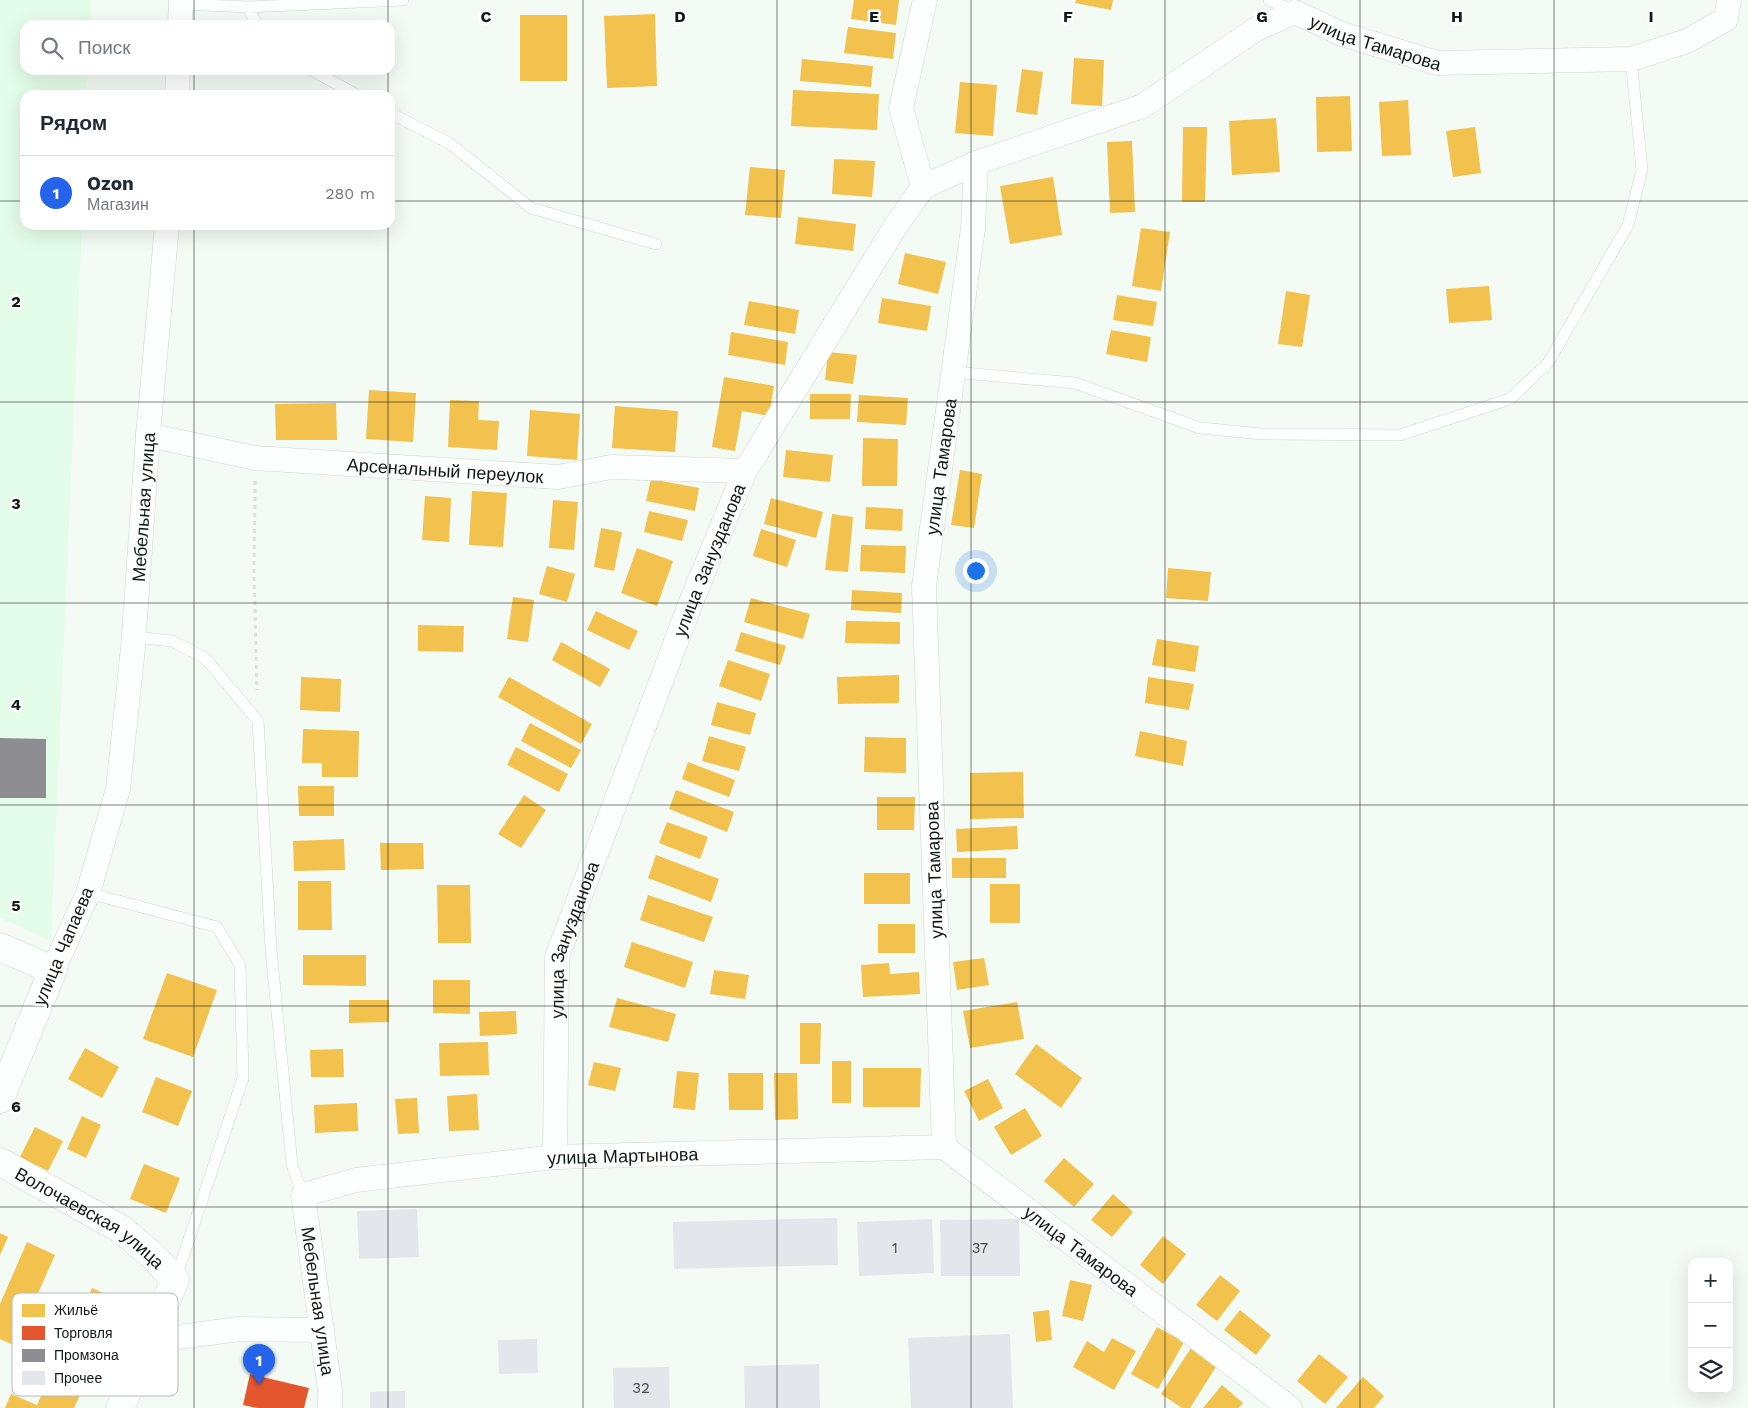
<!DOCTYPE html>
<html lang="ru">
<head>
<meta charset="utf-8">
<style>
  :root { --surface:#fff; --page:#f2f2f3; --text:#1f2937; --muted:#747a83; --line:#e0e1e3; --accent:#2563eb }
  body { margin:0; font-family:"Work Sans",sans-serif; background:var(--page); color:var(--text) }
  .controls { position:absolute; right:15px; bottom:15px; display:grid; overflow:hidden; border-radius:10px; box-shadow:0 5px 20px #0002 }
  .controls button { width:45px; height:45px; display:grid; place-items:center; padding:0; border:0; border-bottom:1px solid var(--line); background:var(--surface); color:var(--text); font:25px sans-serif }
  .you { position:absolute; left:975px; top:570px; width:18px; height:18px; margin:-12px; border:4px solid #fff; border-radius:50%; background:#1a73e8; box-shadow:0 0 0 8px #1a73e833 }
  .badge { display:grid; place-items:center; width:32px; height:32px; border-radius:50%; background:var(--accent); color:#fff; font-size:16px; font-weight:700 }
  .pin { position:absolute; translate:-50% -41px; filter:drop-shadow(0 1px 2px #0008) }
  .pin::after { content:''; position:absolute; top:26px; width:18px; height:15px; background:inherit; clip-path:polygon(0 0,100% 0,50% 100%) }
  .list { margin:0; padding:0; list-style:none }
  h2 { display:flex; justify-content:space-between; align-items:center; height:65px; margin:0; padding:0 20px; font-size:21px }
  h2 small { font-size:16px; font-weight:400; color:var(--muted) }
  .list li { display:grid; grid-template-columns:32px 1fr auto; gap:15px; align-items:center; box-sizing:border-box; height:75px; padding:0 20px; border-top:1px solid var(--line) }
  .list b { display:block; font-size:19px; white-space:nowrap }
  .list p { margin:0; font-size:16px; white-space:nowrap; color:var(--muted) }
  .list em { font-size:16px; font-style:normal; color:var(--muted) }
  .icon { flex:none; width:28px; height:28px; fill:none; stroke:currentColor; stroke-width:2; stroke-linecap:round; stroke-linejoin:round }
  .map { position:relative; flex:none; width:1748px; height:1408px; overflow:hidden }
  .search { position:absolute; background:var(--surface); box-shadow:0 5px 20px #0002; left:20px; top:20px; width:375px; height:55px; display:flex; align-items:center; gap:12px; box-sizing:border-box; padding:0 18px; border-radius:15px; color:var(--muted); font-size:19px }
  .panel { position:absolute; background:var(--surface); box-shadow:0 5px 20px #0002; left:20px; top:90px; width:375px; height:140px; border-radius:15px }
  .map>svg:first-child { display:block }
  .built { fill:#e4fdea }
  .homes { fill:#f2c14e }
  .shops { fill:#e4572e }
  .industry { fill:#8d8d92 }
  .building { fill:#e3e6ea }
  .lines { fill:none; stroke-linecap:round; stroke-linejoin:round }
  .lane-casing { stroke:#cfd8d1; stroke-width:12 }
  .street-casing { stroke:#cfd8d1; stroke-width:25 }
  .secondary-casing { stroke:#cfd8d1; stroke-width:29 }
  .path { stroke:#dfe2e0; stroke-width:3; stroke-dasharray:4 4; stroke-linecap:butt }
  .lane { stroke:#fdfefe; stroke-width:11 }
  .street { stroke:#fdfefe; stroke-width:24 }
  .secondary { stroke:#fdfefe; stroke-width:28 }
  .grid { fill:none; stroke:#0e1a12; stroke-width:1; stroke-opacity:0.55 }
  .labels { text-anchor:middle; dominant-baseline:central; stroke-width:5; stroke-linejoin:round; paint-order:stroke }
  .number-label { font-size:15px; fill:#434d48 }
  .street-label { font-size:18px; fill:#0e1a12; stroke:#fff }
  .key { fill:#fff; stroke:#b7bab8; stroke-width:1 }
  .key-label { font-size:14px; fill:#0e1a12 }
  .grid-label { font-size:16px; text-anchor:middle; font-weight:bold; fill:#0e1a12; stroke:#fff; stroke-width:5; stroke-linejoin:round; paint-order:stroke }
</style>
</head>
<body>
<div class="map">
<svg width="1748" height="1408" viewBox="0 0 1748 1408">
  <rect width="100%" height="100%" fill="#f4fbf5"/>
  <path class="built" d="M0,0H91L90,25H25V70H88L87,95H25V225H82L51,941L0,918Z"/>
  <path class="homes" d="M854,0H899L896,25L851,19Z
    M1076,0H1113L1111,10L1075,3Z
    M655,14L657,86L607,88L604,16Z
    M520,15H567V81H520Z
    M848,27L896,33L893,59L844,53Z
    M1074,58L1104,60L1102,106L1071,104Z
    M802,59L873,66L871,87L800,81Z
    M1022,69L1043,72L1037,115L1016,112Z
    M960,82L997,85L993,136L955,133Z
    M793,90L879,94L877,130L791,126Z
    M1350,96L1352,151L1317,152L1316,97Z
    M1408,100L1411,155L1382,156L1379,102Z
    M1276,118L1280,172L1232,175L1229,121Z
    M1183,127H1207L1205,202H1182Z
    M1475,127L1481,173L1453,177L1446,131Z
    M1132,141L1135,212L1110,213L1107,142Z
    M834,159L875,161L872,197L832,194Z
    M750,167L785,170L781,218L745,215Z
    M1053,177L1062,235L1010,244L1000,186Z
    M798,217L856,224L853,251L795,244Z
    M1141,228L1170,232L1161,291L1132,286Z
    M905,253L946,262L938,294L898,284Z
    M1489,286L1492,320L1449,323L1446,289Z
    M1286,291L1310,295L1302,347L1278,344Z
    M1117,295L1157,302L1153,326L1113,320Z
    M882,298L931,306L927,331L878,323Z
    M749,301L799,310L795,334L744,325Z
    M1111,330L1151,337L1147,362L1106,354Z
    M731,332L788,342L785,365L728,355Z
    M828,352L857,355L853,384L825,380Z
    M724,377L774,386L769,416L742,411L735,451L712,447Z
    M369,390L416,393L413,442L366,439Z
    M810,394H851L850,419H810Z
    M859,395L908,398L906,425L857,422Z
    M450,400L479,401L478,420L499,421L497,450L448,447Z
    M336,403L337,440H276L275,404Z
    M615,406L678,411L675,452L612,448Z
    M530,410L580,414L577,460L527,456Z
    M863,438L898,439L897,486H862Z
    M786,450L833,455L830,482L783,477Z
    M960,470L982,474L974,528L951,525Z
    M651,479L699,488L695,511L646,501Z
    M472,491L507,493L503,547L469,545Z
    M425,496L451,498L449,542L422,540Z
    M771,498L823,512L816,538L764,524Z
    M553,500L578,502L574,550L549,548Z
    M866,507L903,509L902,531L865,529Z
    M649,511L688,520L682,541L644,532Z
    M832,514L853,517L848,572L825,570Z
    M601,528L622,532L614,571L594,567Z
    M761,529L796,540L787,567L753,556Z
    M861,545L906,546L905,573L860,571Z
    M637,548L673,561L657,606L621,593Z
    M547,566L575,574L567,602L539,594Z
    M1168,568L1211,572L1208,601L1166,598Z
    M852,590L902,593L901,613L851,610Z
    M513,597L534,600L528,642L507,639Z
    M751,598L810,614L803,639L744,622Z
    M596,611L638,631L629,650L587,630Z
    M846,621L900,622V644L845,643Z
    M418,625L464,626L463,652L418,651Z
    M741,632L786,646L780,665L735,651Z
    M1157,639L1199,646L1195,672L1152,665Z
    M561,642L610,669L600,687L552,660Z
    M728,660L770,674L761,701L719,686Z
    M899,675V703L838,704L837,677Z
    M301,677L341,679L340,712L300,710Z
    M509,677L592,724L581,744L498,697Z
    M1148,677L1194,684L1189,710L1145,703Z
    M717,702L756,713L750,735L711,725Z
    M530,723L581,750L571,768L521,741Z
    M303,729L359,731L358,777H322V763H302Z
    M1140,731L1187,741L1183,766L1135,756Z
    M709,736L746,747L739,771L702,761Z
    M865,737L906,738V773L864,772Z
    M516,747L568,774L559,792L507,765Z
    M688,762L735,780L729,797L682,779Z
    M1023,772L1024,818L970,819V773Z
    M298,786H334V816H299Z
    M676,790L734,812L727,832L669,809Z
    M524,795L546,810L521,848L498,834Z
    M877,797H915L914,830H877Z
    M667,822L708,837L700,859L659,843Z
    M1017,826L1018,849L957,852L956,829Z
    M344,839L345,870L294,871L293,841Z
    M380,843H423L424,869L381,870Z
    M656,855L719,879L711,902L648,878Z
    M952,858H1006V878H952Z
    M864,873H910V904H864Z
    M298,881H331L332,930H298Z
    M990,884H1020V923H990Z
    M437,885H470L471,943H438Z
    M648,895L713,917L704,942L640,920Z
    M878,924H915V953H878Z
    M632,942L693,962L685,988L624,967Z
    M303,955H366V986L303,985Z
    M984,958L989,985L957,990L953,962Z
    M889,963L890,974L919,972L920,994L863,997L861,965Z
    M714,970L749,975L745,999L710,994Z
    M167,973L217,990L193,1057L143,1039Z
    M433,980H470V1014L433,1013Z
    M617,998L676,1014L668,1042L609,1027Z
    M349,1000H389V1022L349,1023Z
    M1017,1002L1024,1039L970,1048L963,1011Z
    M516,1011L517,1034L480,1036L479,1012Z
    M800,1023H821L820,1064H800Z
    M488,1042L489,1075L440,1076L439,1043Z
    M1036,1044L1082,1078L1061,1108L1015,1074Z
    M85,1048L119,1067L102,1098L68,1079Z
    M343,1049L344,1077H311L310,1050Z
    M832,1061H851V1103H832Z
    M594,1062L621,1068L615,1091L588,1085Z
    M863,1068H921L920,1107H863Z
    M677,1071L699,1073L695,1110L673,1108Z
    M728,1073H763V1110H729Z
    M774,1073H797L798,1119L775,1120Z
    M156,1077L192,1091L178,1126L142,1112Z
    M988,1079L1003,1108L979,1121L964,1091Z
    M477,1094L479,1130L449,1131L447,1096Z
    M417,1098L419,1133L398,1134L395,1099Z
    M357,1103L358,1131L315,1133L314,1105Z
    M1025,1108L1042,1136L1011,1155L994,1127Z
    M82,1116L101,1125L86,1158L67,1149Z
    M35,1127L63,1141L48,1171L20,1157Z
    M1064,1158L1094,1184L1074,1207L1044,1181Z
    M144,1164L180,1178L166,1213L130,1199Z
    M1113,1194L1133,1212L1112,1237L1091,1220Z
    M0,1233L8,1237L0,1255Z
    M1163,1236L1186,1254L1163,1284L1140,1265Z
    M27,1242L55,1255L35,1300L55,1309L35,1355L0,1339V1304Z
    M1220,1275L1240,1291L1217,1321L1196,1305Z
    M1070,1280L1092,1285L1083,1321L1062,1316Z
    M92,1288L121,1301L102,1347L73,1334Z
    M1049,1310L1052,1340L1036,1342L1033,1312Z
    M1240,1310L1271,1335L1256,1355L1224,1330Z
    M1157,1327L1184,1342L1158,1389L1131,1374Z
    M1112,1338L1136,1351L1114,1390L1073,1367L1087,1341L1104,1352Z
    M1193,1345L1219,1362L1190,1408H1182L1161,1394Z
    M1319,1354L1348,1377L1325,1404L1297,1381Z
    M59,1357L91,1371L74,1408H5L11,1394L37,1405Z
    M1363,1377L1384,1396L1374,1408H1336Z
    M1222,1385L1243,1403L1239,1408H1203Z"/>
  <path class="shops" d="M250,1374L309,1388L304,1408H257L243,1405Z"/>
  <path class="industry" d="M0,738L46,739V798H0Z"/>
  <path class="building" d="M417,1209L419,1257L359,1259L357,1211Z
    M837,1218L838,1265L674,1269L673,1222Z
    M932,1219L934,1273L859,1276L857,1222Z
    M1019,1219L1020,1276H941L940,1220Z
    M1010,1334L1013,1408H911L908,1338Z
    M537,1339L538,1373L499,1374L498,1340Z
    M819,1364L820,1408H745L744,1366Z
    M669,1367L670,1408H614L613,1368Z
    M405,1391V1408H370V1392Z"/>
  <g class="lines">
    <g class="lane-casing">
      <path id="lane" d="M1269,0L1294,11
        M181,4L248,7L403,0
        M248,7L257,25
        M311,70L357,95
        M390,113L449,143L531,208L656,244
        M953,372L1075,383L1200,428L1262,434L1400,435L1510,399L1548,363L1628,225L1642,170L1631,59
        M133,637L172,641L205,658L258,721L271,950L292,1165L303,1195
        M88,893L217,927L240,965L243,1078L176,1278"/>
    </g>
    <g class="street-casing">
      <g id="street">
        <path d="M180,25L181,0"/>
        <path d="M177,95L178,70"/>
        <path d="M923,187L976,163"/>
        <path id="s1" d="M148,435L255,458L558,477L611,467L745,471"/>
        <path id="s2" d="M53,970L88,893L118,789L133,648L148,435L167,225"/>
        <path id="s3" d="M944,1147L924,586L973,228L976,163L1143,106L1256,29L1295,12L1342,34L1437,63L1631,59L1687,41L1726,19L1729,0"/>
        <path id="s4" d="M944,1147L1290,1408"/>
        <path id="s5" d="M555,1157L557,957L691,602L745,471L895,227L923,187L901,108L925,0"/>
        <path d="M149,1341L239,1329L322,1330"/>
        <path id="s6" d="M330,1408V1390L303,1195L356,1180L555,1157L944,1147"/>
      </g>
    </g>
    <g class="secondary-casing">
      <g id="secondary">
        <path d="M0,947L53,970L0,1099"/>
        <path id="s7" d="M0,1162L121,1229L154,1257L175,1280L120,1408"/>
      </g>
    </g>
    <path class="path" d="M255,481L254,575L257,690"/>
    <use href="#lane" class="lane"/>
    <use href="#street" class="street"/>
    <use href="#secondary" class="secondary"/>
  </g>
  <path class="grid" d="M194,0V25M388,0V25M583,0V1408M777,0V1408M971,0V1408M1165,0V1408M1360,0V1408M1554,0V1408M194,70V95M388,70V95M0,201H25M390,201H1748M194,225V1408M388,225V1408M0,402H1748M0,603H1748M0,805H1748M0,1006H1748M0,1207H1748"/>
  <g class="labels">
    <g class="number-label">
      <text x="895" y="1248">1</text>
      <text x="980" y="1248">37</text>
      <text x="641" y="1388">32</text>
    </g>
    <g class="street-label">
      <text stroke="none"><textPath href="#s3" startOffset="1430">улица Тамарова</textPath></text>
      <text stroke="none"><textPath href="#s3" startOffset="682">улица Тамарова</textPath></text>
      <text stroke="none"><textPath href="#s1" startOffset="300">Арсенальный переулок</textPath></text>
      <text stroke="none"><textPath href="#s2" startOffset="476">Мебельная улица</textPath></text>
      <text stroke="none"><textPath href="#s5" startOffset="625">улица Занузданова</textPath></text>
      <text transform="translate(934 870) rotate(-92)">улица Тамарова</text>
      <text stroke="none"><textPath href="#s5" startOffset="220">улица Занузданова</textPath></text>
      <text transform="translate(63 946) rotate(-67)">улица Чапаева</text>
      <text stroke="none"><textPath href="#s6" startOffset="538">улица Мартынова</textPath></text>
      <text stroke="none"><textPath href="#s7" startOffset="106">Волочаевская улица</textPath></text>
      <text stroke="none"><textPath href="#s4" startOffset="172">улица Тамарова</textPath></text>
      <text transform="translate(318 1301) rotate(82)">Мебельная улица</text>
    </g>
  </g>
  <rect x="12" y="1293" width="166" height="103" rx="8" class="key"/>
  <rect x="22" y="1304" width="23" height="13" fill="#f2c14e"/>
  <rect x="22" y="1326" width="23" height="14" fill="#e4572e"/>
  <rect x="22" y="1349" width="23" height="13" fill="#8d8d92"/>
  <rect x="22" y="1371" width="23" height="14" fill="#e3e6ea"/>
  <g class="key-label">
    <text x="54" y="1315">Жильё</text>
    <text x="54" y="1338">Торговля</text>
    <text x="54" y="1360">Промзона</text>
    <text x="54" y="1383">Прочее</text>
  </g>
  <g class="grid-label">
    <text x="486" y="22">C</text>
    <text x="680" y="22">D</text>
    <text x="874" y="22">E</text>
    <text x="1068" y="22">F</text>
    <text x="1262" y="22">G</text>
    <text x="1457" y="22">H</text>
    <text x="1651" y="22">I</text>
    <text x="16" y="307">2</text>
    <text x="16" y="509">3</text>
    <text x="16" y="710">4</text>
    <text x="16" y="911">5</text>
    <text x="16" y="1112">6</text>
  </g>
</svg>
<div class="controls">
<button>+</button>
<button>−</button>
<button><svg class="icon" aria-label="layers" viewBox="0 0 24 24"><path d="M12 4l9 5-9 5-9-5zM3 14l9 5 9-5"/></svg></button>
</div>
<div class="you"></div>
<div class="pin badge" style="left:259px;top:1385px">1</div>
<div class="search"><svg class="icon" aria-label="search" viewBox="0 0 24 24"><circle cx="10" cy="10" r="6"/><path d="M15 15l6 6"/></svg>Поиск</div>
<section class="panel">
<h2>Рядом<small></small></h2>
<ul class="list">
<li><span class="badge">1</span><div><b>Ozon</b><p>Магазин</p></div><em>280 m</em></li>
</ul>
</section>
</div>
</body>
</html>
